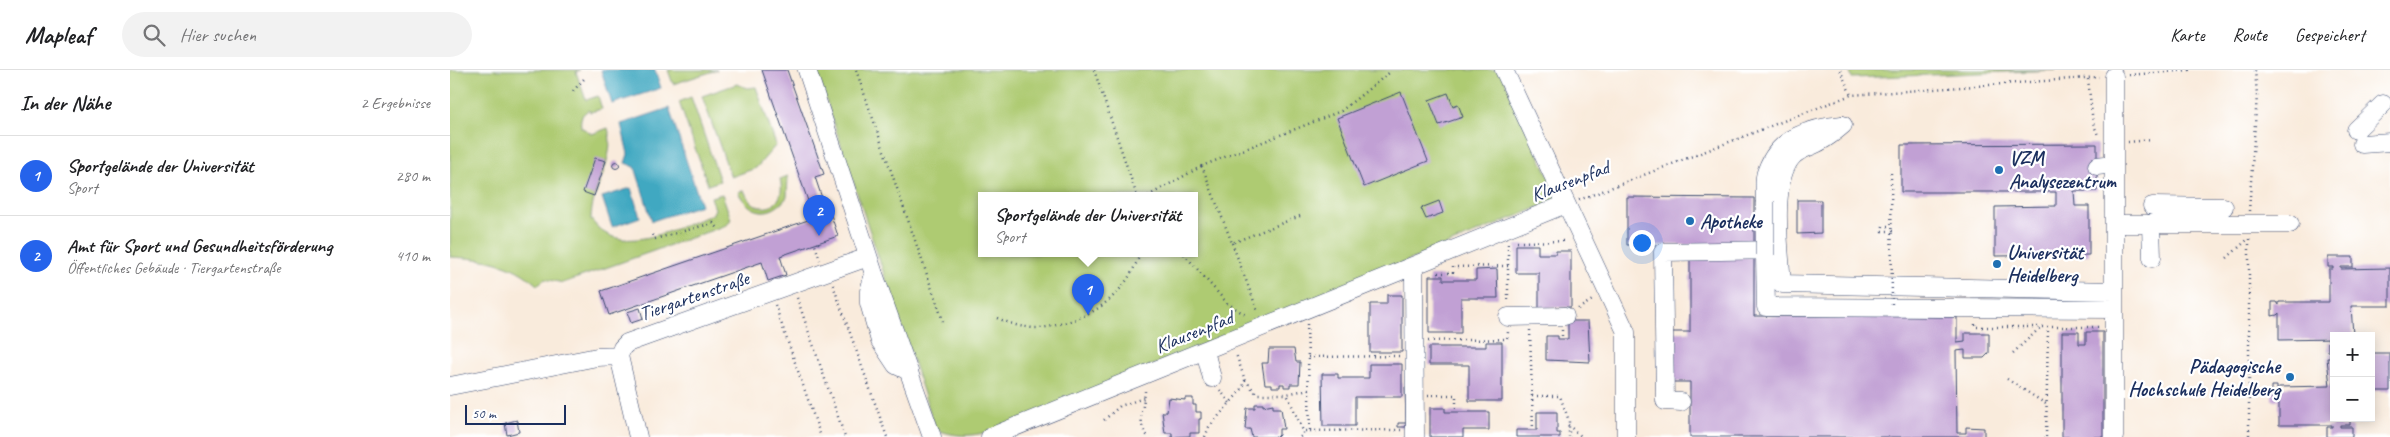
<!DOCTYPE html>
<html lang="de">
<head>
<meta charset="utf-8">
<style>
  :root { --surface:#fff; --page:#f2f2f2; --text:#202124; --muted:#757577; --line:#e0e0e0; --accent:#2563eb }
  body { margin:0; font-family:Caveat,sans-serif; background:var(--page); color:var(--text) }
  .controls { position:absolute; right:15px; bottom:15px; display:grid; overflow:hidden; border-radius:0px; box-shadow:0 2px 12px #0003 }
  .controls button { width:45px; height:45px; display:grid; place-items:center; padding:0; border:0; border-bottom:1px solid var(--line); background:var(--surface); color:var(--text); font:25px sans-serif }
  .scale { position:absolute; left:15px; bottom:12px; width:101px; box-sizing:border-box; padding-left:5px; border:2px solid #1b2f5e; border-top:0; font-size:14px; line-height:18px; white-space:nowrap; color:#1b2f5e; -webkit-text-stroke:4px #fff; paint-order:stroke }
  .you { position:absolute; left:1191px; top:172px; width:18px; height:18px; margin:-12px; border:4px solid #fff; border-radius:50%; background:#1a73e8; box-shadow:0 0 0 8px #1a73e833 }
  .badge { display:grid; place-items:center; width:32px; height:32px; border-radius:50%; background:var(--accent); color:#fff; font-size:16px; font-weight:700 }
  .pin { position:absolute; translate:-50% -41px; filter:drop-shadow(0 1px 2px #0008) }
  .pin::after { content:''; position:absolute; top:26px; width:18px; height:15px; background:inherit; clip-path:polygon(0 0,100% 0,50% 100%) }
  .popup { position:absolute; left:528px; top:122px; width:220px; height:65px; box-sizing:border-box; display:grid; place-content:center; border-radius:0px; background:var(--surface); filter:drop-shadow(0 1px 4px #0005); font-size:16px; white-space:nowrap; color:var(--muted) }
  .popup b { font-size:19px; color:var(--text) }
  .popup::after { content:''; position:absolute; left:50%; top:100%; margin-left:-10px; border:10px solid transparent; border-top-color:var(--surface) }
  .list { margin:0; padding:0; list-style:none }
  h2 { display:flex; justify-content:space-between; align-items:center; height:65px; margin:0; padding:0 20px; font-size:21px }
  h2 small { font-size:16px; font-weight:400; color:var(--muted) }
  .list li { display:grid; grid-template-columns:32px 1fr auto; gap:15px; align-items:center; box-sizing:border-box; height:80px; padding:0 20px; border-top:1px solid var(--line) }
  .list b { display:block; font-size:19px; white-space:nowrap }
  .list p { margin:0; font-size:16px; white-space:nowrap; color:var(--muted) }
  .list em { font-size:16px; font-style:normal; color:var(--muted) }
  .icon { flex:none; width:28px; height:28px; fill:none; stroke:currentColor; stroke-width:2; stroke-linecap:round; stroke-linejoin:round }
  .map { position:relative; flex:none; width:1940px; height:367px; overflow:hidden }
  header { display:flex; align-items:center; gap:30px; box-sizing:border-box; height:70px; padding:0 25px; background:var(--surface); border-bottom:1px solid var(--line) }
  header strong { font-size:24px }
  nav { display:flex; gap:28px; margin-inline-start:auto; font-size:18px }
  .search { width:350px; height:45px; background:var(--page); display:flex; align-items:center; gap:12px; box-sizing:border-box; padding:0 18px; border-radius:28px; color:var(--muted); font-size:19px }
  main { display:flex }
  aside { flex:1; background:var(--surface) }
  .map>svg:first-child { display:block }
  .green { fill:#aecb72; stroke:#647d68; fill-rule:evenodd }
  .water { fill:#41a8c1; stroke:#2e6c90 }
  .building { fill:#c1a0d4 }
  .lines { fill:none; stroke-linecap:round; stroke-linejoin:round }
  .minor-casing { stroke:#3c4b71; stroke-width:19 }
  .path { stroke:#3c4b71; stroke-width:2.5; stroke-dasharray:1 4; stroke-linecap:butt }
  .minor { stroke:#fff; stroke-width:18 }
  .minor-bridge-casing { stroke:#3c4b71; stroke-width:19; stroke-linecap:butt }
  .path-bridge { stroke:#3c4b71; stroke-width:2.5; stroke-dasharray:1 4; stroke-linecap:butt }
  .minor-bridge { stroke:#fff; stroke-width:18 }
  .poi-dot { fill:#1f6fb2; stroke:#fff; stroke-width:2 }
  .labels { text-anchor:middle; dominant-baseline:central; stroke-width:4.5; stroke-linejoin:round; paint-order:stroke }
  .poi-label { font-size:20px; font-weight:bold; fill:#1b2f5e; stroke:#fff; text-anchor:start }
  .street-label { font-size:20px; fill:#1b2f5e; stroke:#fff }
</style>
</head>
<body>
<header>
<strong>Mapleaf</strong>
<div class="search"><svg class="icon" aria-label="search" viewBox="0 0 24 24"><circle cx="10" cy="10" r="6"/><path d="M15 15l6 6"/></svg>Hier suchen</div>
<nav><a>Karte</a><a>Route</a><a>Gespeichert</a></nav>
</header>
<main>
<aside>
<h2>In der Nähe<small>2 Ergebnisse</small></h2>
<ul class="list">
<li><span class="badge">1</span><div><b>Sportgelände der Universität</b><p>Sport</p></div><em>280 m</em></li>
<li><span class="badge">2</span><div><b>Amt für Sport und Gesundheitsförderung</b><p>Öffentliches Gebäude · Tiergartenstraße</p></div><em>410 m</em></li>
</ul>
</aside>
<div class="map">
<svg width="1940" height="367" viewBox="0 0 1940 367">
  <rect width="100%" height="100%" fill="#fff"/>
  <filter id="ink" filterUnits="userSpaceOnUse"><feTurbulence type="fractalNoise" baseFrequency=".02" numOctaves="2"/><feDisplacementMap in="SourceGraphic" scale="10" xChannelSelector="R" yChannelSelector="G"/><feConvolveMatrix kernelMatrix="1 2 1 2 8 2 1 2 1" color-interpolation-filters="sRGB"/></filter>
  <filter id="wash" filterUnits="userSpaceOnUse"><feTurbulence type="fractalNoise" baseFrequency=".0096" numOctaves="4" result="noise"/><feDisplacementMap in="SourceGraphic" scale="20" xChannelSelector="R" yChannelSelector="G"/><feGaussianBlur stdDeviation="1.12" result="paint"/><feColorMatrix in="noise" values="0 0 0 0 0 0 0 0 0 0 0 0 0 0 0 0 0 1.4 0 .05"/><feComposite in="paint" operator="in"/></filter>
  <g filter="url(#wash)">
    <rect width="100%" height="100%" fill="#f9ebdc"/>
    <path class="green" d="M0,0H130L126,2L136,30L148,26L152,39L140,42L139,40C131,44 130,49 131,57L142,64L158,58C167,89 141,119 141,149C168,191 226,157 262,145L265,139L261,127L272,124L281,149L277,155L113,213L95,209L87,215C61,191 34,189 0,187Z
      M218,0H267L223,14Z
      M366,0H1050L1109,129L542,361C519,367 508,367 486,360ZM532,126H744V184H532Z
      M1399,0H1606L1402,8Z
      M287,14L297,18L306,17L326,75L306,98L281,107L252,26Z
      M241,27L270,111L258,115L229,32Z
      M338,106L337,127C321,148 300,145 288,122L294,120C305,149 338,139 330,109Z"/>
    <path class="water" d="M151,0H205L211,18L162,34Z
      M219,38L251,135L202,151L185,97L175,93L178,84L171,54Z
      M181,118L190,147L162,157L152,127Z"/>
    <g id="blocks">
      <path class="building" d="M312,0H337L374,104L365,107L377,143L380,142L388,166L330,186L336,205L318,211L312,192L159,245L151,221L364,148Z
        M951,22L978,91L914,117L887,48Z
        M998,23L1003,36L1008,34L1013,47L989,55L979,30Z
        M1647,74V121H1624L1625,136H1639V185L1545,186V137L1606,136V122H1451V75Z
        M145,88L156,91L144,126L133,122Z
        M162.5 95a3.5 3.5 0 1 1 7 0a3.5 3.5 0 1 1-7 0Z
        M1177,127L1304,128V175H1177Z
        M1347,130H1371V163L1347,164Z
        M989,131L993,143L976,149L971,138Z
        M1066,175H1088V184H1106V181H1121V237L1089,238V203H1066Z
        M1304,187V246L1507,247V272L1515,271V263H1539V283L1534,288H1515V280L1506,281L1507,363H1516V357L1534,358V367H1240V312H1220V262H1240V188Z
        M1878,187H1903V197H1891V199L1940,198V236H1901L1903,265L1884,266V269L1829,270V243L1827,245L1822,246V232H1827L1829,235V232H1879V199H1883V197H1878Z
        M1047,199L1048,228H1011V263H979V206H993V210H1026V200Z
        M937,225H952V282H920V234H937Z
        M190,238L193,249L181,253L177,242Z
        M1118,251H1138L1140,292L1096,290V266H1108V269H1118Z
        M1612,262H1629V274H1636V262H1653V367H1612Z
        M1036,272H1052V331H1019V295H979V277H1036Z
        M1878,272H1884V281H1878Z
        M819,279H844L846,292H850L849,314H840V317H834V314H830V317H822V314H815L812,293H818Z
        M1880,283H1884V348H1902L1900,350V355H1890V357H1902V367H1877V357H1882V355H1829V328L1827,330H1822V316H1827V320L1829,317L1880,316L1877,288H1880Z
        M1921,283H1940V321H1921Z
        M919,294H952V327H905V356H873L872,304H888V308H919Z
        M955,317H959V353H956Z
        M719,328L735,330V328H743V335H746V342H751V349H749V363H740V366L722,367V363H715L712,342H717Z
        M805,334H813V336L823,334V338H831L834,359H829V365L827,367H802L800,359H795L797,338H805Z
        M980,338H995V342H1039V360H1013V367H980Z
        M1087,342H1107V363H1110V367H1066V360H1087Z
        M67,350L69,362L57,365L55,353Z
        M948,353H956V357H948Z"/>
    </g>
  </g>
  <g filter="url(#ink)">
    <use href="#blocks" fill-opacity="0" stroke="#3c4b71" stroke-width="1"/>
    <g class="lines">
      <g class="minor-casing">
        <path id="minor" d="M357,0L424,204L482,367
          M1054,0L1176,262V367
          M1393,55C1386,61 1379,67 1371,71C1362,77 1352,78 1344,85C1319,109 1330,182 1332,214L1664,221
          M1906,60L1933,34
          M1912,74L1940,72
          M1647,96L1664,94
          M1315,131C1315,122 1313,108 1317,100C1329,67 1360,58 1392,55
          M1702,136L1774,137
          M1664,154H1840
          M1701,155L1702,188
          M1315,185L1316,237L1664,239
          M962,197L964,203L965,367
          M424,204L419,221V233L430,271L446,295L459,301
          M1058,247L1115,246
          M755,281L762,308
          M0,316L147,287L169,286
          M1231,332L1215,331L1213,182L1327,180
          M188,367L169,286L172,278L177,273L418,187
          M540,367L1116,134
          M1664,367V6"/>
      </g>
      <path class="path" d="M406,0L493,251
        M644,0L687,126
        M1390,0L1401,25
        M1679,5L1740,0
        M1638,9L1643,53L1648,65
        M123,21L134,9
        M1678,72L1702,70
        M698,126L752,96
        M1129,130L1401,25L1649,7
        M1799,141L1807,25L1805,0
        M850,146L782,173L752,96L891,41L939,3V0
        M1438,156H1433L1432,161H1443
        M202,165L205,169L263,153L268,158
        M1799,169V367
        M1067,172L1116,171
        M369,173L365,175L370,190
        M782,173L808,242
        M1058,174V234
        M734,184L777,233L797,246
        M1777,188L1797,170
        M988,203H1003V197L1058,196
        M383,215L437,367
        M347,228L395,367
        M325,235L371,367
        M1128,239L1144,229
        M547,248C557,252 566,256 576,257C589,260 603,256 614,253C651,243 677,220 690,184
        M857,254L860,361
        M1525,254V257H1649
        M1080,260L1083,360
        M1112,260V269
        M978,271L1057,269L1058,262
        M1563,283L1591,257
        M858,287L950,286
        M1557,309L1596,334
        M795,310L807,324H837
        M859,319L837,324L853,361L951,360
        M770,320L780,333
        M695,321C694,336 686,357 699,367
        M978,325H1006V342
        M1082,326H1110L1119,351V367
        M654,350L670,336L694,328
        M1118,355L1132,367
        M755,367L759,357L793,318L795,310L786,284
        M850,367L853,365V361
        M1596,367L1598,258"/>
      <use href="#minor" class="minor"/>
      <g class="minor-bridge-casing">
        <path id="minor-bridge" d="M1315,185V131"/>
      </g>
      <path class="path-bridge" d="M1441,103L1442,238"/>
      <use href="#minor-bridge" class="minor-bridge"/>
    </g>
  </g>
  <g class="poi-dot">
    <circle cx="1549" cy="100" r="5"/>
    <circle cx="1240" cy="151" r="5"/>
    <circle cx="1547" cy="194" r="5"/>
    <circle cx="1840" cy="307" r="5"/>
  </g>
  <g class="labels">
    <g class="poi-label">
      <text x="1559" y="88">VZM<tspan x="1559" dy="23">Analysezentrum</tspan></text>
      <text x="1250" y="151">Apotheke</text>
      <text x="1557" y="182">Universität<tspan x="1557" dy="23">Heidelberg</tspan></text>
      <text x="1830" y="296" text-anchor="end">Pädagogische<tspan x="1830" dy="23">Hochschule Heidelberg</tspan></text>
    </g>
    <g class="street-label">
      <text transform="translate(1120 111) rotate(-21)">Klausenpfad</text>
      <text transform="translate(244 226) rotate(-19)">Tiergartenstraße</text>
      <text transform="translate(744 262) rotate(-22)">Klausenpfad</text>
    </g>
  </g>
</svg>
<div class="controls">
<button>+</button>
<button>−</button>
</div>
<div class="scale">50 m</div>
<div class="you"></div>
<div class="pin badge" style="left:638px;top:245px">1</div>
<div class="popup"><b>Sportgelände der Universität</b>Sport</div>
<div class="pin badge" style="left:369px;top:166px">2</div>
</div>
</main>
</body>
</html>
